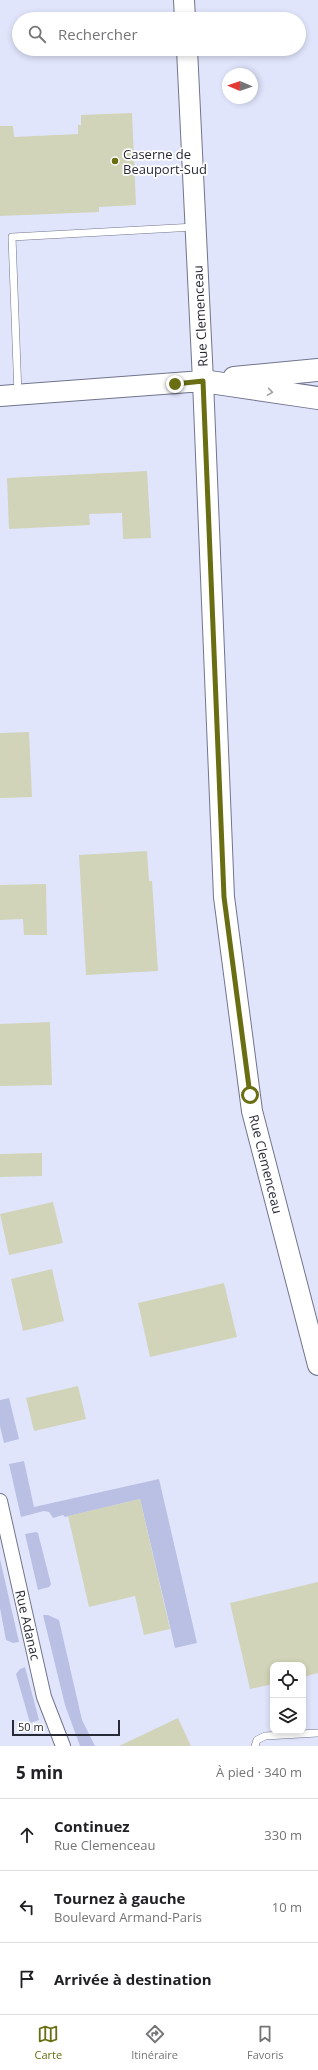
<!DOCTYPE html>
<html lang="fr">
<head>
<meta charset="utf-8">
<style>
  :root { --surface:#fff; --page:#f2f2f2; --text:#202124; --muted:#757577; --line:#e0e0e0; --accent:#696e13 }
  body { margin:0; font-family:"Open Sans",sans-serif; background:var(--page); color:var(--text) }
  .controls { position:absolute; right:12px; bottom:12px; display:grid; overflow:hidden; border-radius:8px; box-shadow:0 2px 6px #0003 }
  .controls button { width:36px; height:36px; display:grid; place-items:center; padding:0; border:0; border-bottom:1px solid var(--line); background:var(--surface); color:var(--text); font:20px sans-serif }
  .compass { position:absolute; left:222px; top:68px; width:36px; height:36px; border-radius:50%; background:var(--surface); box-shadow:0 2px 6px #0003; rotate:272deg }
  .scale { position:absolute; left:12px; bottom:10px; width:108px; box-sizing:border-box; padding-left:4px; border:2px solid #272934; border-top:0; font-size:11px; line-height:14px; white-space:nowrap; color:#272934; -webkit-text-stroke:3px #fff; paint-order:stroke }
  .stop { position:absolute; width:12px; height:12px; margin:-9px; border:3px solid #696e13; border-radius:50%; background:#fff }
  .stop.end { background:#696e13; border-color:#fff; box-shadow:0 1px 4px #0008 }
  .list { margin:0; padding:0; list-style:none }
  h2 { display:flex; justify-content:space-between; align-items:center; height:52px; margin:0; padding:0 16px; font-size:17px }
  h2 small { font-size:13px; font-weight:400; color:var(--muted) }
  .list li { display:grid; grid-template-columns:26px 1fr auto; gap:12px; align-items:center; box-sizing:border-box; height:72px; padding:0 16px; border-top:1px solid var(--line) }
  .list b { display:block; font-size:15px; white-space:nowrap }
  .list p { margin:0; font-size:13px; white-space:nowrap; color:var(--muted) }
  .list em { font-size:13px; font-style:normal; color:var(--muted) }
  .icon { flex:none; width:22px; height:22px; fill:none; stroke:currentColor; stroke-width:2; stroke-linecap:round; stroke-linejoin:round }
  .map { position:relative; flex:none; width:318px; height:1746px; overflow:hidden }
  .search { position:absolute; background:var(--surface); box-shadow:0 2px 6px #0003; left:12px; right:12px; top:12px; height:44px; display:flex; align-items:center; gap:10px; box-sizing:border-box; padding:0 14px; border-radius:22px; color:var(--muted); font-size:15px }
  .sheet { height:268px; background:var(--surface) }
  nav { display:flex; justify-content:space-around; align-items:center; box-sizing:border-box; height:56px; border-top:1px solid var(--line); background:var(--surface); font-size:11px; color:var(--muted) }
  nav a { display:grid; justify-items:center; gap:2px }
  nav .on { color:var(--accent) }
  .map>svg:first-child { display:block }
  .green { fill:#bac0e4 }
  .building { fill:#d1d4b8 }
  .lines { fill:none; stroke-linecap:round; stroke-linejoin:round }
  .lane-casing { stroke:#70748d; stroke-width:8 }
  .street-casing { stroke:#70748d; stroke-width:16 }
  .secondary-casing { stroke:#70748d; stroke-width:22 }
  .highway-casing { stroke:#70748d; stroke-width:24 }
  .lane { stroke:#fff; stroke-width:7 }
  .street { stroke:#fff; stroke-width:14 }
  .secondary { stroke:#fff; stroke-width:20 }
  .highway { stroke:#fff; stroke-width:22 }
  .oneway { stroke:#9e9fa4 }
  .route { stroke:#696e13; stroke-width:5 }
  .poi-dot { fill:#696e13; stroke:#fff; stroke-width:1.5 }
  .labels { text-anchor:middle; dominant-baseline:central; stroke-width:3.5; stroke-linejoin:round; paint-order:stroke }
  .poi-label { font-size:13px; fill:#272934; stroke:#fff; text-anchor:start }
  .street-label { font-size:13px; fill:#272934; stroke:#fff }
</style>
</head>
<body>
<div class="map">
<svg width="318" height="1746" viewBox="0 0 318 1746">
  <rect width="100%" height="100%" fill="#e1e5fc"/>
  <path class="green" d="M9,1398L19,1439L4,1443L0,1426V1400Z
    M24,1461L34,1507L159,1479L197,1643L175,1648L140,1499L65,1517L63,1515L53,1518L49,1512L44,1511L21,1517L9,1464Z
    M36,1532L38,1533L51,1584L49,1587L38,1590L25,1534Z
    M0,1559L19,1642L13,1643L6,1640L0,1608Z
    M43,1615H48L59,1620L82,1720L95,1746H80L65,1705Z
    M25,1667L39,1720L30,1723L16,1674L20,1669Z"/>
  <path class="building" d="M132,113L136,205L99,207V212L0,216V126H13L14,137L78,134V125H81V115Z
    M147,471L151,538L123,539L122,513L89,514L90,525L9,529L7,478Z
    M29,732L32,797L0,798V733Z
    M147,851L149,881H152L158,971L86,975L79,855Z
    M46,884L47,935H24L23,919L0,920V885Z
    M50,1022L52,1085L0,1086V1024Z
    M42,1153V1176L0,1177V1154Z
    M53,1202L63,1243L9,1255L0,1214Z
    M52,1269L64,1321L23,1331L11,1279Z
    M224,1283L237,1337L150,1357L138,1303Z
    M78,1386L86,1419L34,1431L26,1398Z
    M140,1499L170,1629L144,1635L135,1596L89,1607L68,1516Z
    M318,1582V1673L303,1677V1665H273V1684L250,1689L230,1603Z
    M178,1718L191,1746H119Z"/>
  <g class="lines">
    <g class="lane-casing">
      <path id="lane" d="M18,394L12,237L195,227
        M255,1746L257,1740L265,1736L318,1733"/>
    </g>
    <g class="street-casing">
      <path id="street" d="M0,1501L44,1697L63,1746"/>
    </g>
    <g class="secondary-casing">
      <path id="secondary" d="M184,0L185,19
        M187,49L203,381L224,897L252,1111L318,1365
        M0,396L203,381"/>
    </g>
    <g class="highway-casing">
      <path id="highway" d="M234,378L318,370
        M203,381L318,398"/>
    </g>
    <use href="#lane" class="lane"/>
    <use href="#street" class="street"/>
    <use href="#secondary" class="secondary"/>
    <use href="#highway" class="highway"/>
  </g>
  <defs><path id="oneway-chevron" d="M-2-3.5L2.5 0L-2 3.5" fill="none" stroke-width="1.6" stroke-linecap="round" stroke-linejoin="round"/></defs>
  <use class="oneway" href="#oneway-chevron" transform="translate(270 392) rotate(9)"/>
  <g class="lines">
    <path class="route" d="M175,384L203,381L224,897L250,1095"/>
  </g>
  <circle class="poi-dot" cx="115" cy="161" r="4"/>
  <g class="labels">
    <g class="poi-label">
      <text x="123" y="154">Caserne de<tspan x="123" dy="15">Beauport-Sud</tspan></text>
    </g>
    <g class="street-label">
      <text transform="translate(200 316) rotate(-93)">Rue Clemenceau</text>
      <text transform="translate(266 1164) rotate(76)">Rue Clemenceau</text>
      <text transform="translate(28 1625) rotate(77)">Rue Adanac</text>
    </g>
  </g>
</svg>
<div class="controls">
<button><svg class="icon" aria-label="locate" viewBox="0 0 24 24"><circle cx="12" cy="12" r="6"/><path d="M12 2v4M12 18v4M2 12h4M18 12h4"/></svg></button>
<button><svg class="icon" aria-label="layers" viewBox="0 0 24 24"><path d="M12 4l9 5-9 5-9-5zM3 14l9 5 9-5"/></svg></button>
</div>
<svg class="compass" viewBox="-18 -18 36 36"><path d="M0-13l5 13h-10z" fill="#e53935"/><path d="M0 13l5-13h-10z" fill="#757577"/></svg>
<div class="scale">50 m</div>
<div class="stop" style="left:250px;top:1095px"></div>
<div class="stop end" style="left:175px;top:384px"></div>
<div class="search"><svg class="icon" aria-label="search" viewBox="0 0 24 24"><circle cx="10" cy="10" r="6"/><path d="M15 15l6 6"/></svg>Rechercher</div>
</div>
<section class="sheet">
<h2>5 min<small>À pied · 340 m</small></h2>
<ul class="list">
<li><svg class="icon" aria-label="ahead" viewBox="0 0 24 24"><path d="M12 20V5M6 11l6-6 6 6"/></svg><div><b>Continuez</b><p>Rue Clemenceau</p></div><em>330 m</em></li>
<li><svg class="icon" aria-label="left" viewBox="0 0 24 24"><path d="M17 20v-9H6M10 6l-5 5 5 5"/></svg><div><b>Tournez à gauche</b><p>Boulevard Armand-Paris</p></div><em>10 m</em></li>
<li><svg class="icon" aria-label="arrive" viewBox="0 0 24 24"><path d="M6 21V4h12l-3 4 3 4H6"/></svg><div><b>Arrivée à destination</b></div></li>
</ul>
</section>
<nav>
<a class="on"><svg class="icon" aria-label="map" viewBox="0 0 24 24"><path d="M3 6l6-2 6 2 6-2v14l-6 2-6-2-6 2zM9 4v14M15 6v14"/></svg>Carte</a>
<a><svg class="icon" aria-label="directions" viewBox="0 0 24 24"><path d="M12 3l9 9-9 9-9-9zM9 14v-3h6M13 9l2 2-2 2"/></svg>Itinéraire</a>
<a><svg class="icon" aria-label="saved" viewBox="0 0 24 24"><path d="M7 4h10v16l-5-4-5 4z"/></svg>Favoris</a>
</nav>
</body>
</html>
